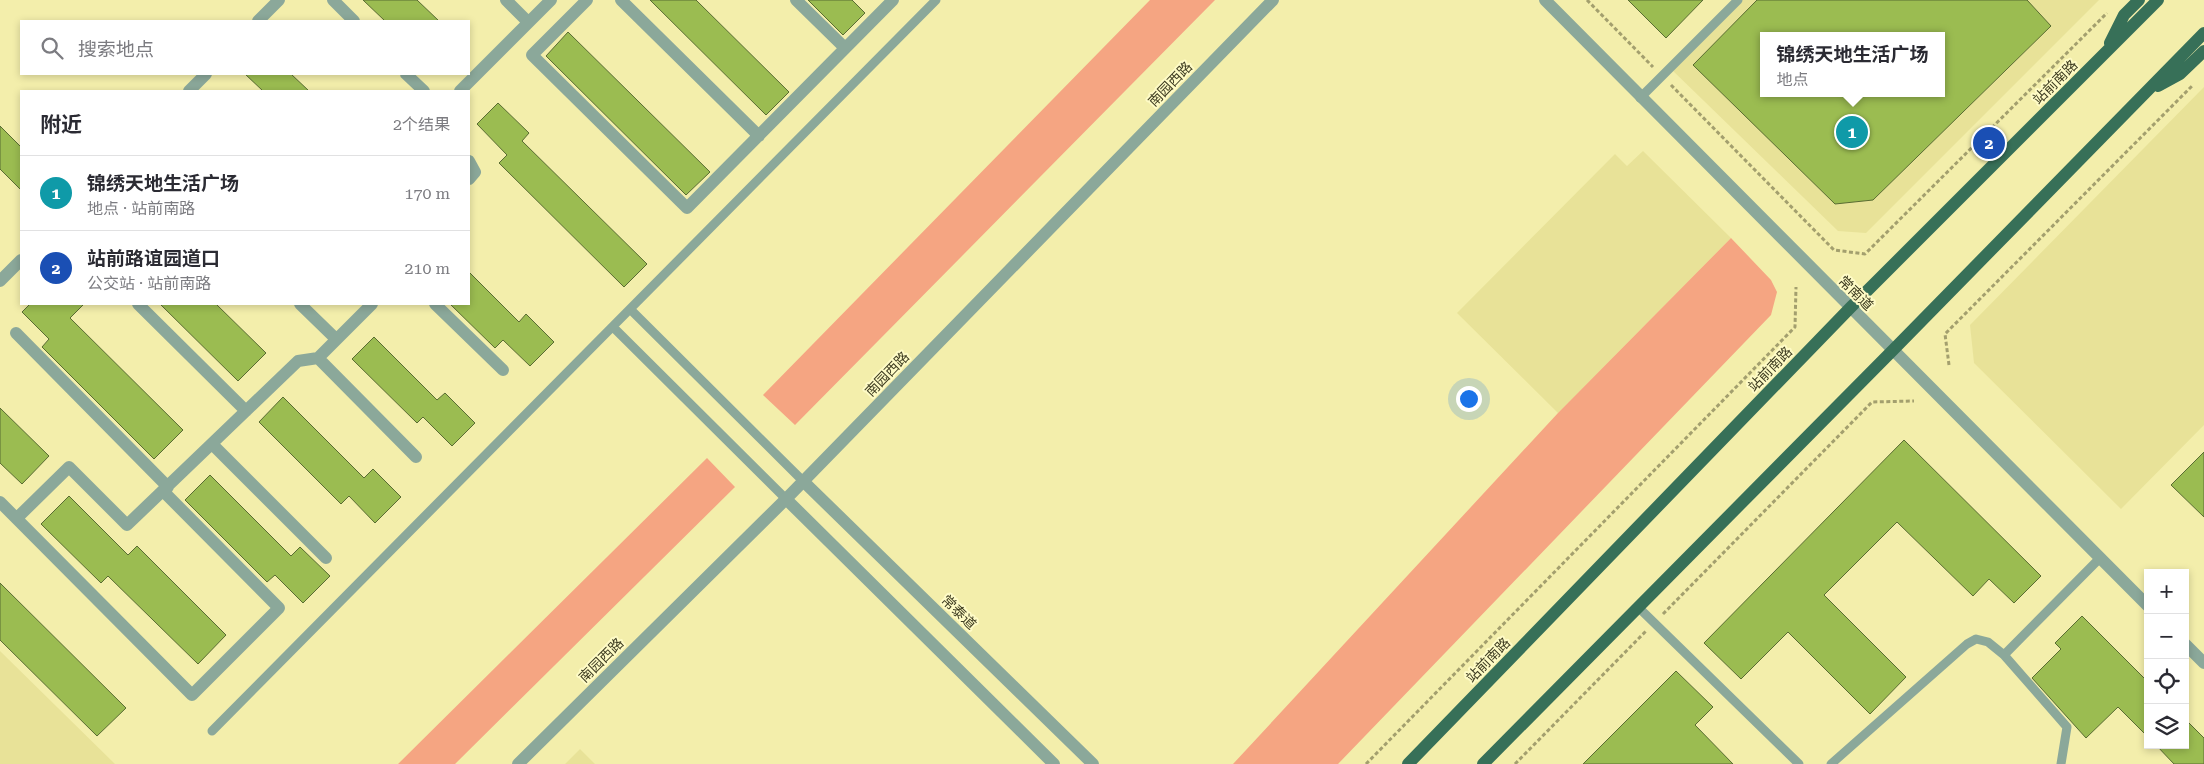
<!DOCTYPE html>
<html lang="zh">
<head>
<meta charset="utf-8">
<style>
  :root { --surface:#fff; --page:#f7f7f7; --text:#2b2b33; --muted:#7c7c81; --line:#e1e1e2; --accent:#7568e3 }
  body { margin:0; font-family:"Roboto Serif","Noto Sans SC",serif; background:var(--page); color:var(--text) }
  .controls { position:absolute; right:15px; bottom:15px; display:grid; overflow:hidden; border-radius:0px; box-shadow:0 2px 8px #0003 }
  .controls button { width:45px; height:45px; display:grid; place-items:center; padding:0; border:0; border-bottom:1px solid var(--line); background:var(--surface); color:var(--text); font:25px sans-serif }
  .you { position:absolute; left:1468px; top:398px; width:18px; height:18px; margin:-12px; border:4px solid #fff; border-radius:50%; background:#1a73e8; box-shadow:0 0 0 8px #1a73e833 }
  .badge { display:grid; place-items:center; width:32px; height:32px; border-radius:50%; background:var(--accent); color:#fff; font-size:16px; font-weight:700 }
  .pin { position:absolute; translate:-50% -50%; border:2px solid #fff; box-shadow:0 1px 5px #0006 }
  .popup { position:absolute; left:1760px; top:32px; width:185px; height:65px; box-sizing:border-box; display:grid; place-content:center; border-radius:0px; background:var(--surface); filter:drop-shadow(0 1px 4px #0005); font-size:16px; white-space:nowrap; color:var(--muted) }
  .popup b { font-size:19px; color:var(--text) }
  .popup::after { content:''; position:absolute; left:50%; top:100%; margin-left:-10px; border:10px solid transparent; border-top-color:var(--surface) }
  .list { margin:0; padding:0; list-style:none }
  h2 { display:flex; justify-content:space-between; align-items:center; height:65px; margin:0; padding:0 20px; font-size:21px }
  h2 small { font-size:16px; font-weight:400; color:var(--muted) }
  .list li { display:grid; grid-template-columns:32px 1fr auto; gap:15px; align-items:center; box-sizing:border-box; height:75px; padding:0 20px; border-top:1px solid var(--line) }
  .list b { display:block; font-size:19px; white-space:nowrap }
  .list p { margin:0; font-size:16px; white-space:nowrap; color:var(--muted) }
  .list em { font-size:16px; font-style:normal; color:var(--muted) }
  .icon { flex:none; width:28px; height:28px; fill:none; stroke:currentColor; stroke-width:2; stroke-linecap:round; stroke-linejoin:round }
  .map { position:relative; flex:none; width:2204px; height:764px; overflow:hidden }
  .search { position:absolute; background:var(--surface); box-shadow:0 2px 8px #0003; left:20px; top:20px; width:450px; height:55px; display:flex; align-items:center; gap:12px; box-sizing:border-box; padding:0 18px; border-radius:0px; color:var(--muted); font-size:19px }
  .panel { position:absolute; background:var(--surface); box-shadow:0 2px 8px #0003; left:20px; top:90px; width:450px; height:215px; border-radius:0px }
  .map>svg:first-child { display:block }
  .built { fill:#e8e298; fill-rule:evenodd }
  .green { fill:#f5a582 }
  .building { fill:#9bbc51; stroke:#596c32; fill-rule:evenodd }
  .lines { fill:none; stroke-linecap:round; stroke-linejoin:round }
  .path { stroke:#a39f6e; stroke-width:3; stroke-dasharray:4 2.5; stroke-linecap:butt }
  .service { stroke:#8ba89a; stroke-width:9 }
  .minor { stroke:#8ba89a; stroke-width:12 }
  .tertiary { stroke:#8ba89a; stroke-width:12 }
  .primary { stroke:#377058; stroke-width:12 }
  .labels { text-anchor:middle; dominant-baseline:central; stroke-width:4; stroke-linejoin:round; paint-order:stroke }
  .street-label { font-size:14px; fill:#3c3a1f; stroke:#fefbc6 }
</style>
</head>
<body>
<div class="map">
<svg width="2204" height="764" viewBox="0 0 2204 764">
  <rect width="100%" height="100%" fill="#f3eeab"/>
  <path class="built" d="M1736,0H2099L1866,233L1838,231L1670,68ZM1763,36H1941V93H1763Z
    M2204,87V425L2121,509L1974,363L1970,325Z
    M1643,151L1731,238L1558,413L1457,313L1615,154L1627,166Z
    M0,651L115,764H0Z
    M580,749L595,764H565Z"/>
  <path class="green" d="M1150,0H1215L795,425L763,395Z
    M1731,238L1771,280L1777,292L1771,315L1338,764H1233L1558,413Z
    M707,458L735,487L455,764H398Z"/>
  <path class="building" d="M363,0H417L439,21H385Z
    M650,0H696L789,92L766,115Z
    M808,0H852L865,13L843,35Z
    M1628,0H1703L1666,38Z
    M1757,0H2027L2051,26L1873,200L1835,204L1693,65ZM1763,36H1941V93H1763Z
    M568,32L710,172L686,195L546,56Z
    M245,74H291L309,91H263Z
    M498,103L529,133L522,141L647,264L624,287L499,163L507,155L477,124Z
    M0,126L21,147V190L0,169Z
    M469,272L519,322L526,314L554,342L530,366L503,340L495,348L450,304H469Z
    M30,304H84L70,318L183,430L154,459L42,347L49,339L22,312Z
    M160,304H216L266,353L238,381Z
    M374,337L437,400L445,393L475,423L452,446L423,417L417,423L352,359Z
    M283,397L364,478L373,469L401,497L375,523L349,496L341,504L259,422Z
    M0,408L49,456L22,484L0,463Z
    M1904,440L2041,576L2014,603L1989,579L1973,596L1897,522L1824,595L1906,677L1870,714L1788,632L1741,679L1704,643Z
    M2204,452V517L2171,485Z
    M210,475L291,556L300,547L330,576L303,603L275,575L267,582L185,500Z
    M69,496L128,555L137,546L226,635L198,664L108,576L101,583L41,524Z
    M0,583L126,708L97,736L0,640Z
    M2082,616L2148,682V737L2118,707L2086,738L2032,678L2061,649L2055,643Z
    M1676,671L1713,707L1695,725L1733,764H1583Z
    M2185,719L2204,738V764H2174L2156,745H2185Z"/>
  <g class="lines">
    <path class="path" d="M1587,0L1653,67
      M1671,85L1834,250L1865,254L2107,13
      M1949,365L1945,334L2193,85
      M1663,614L1872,402L1914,401
      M1366,764L1795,327L1796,287
      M1515,764L1646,631"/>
    <path class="service" d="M1640,98L1738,0
      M630,309L803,481
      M613,327L786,499
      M1638,607L1799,764
      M2004,655L2067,727L2061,764
      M212,731L936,0
      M1831,764L1967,644L1976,639L1988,642L2004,655L2100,558"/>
    <path class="minor" d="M333,0L354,21
      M506,0L528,22
      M587,0L532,55L687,208L893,0
      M621,0L759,136
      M796,0L845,48
      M406,74L424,91
      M460,91L551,0
      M469,161L475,172L469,179
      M138,304L246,411
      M300,304L336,339
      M435,304L503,370
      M16,333L168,487
      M318,358L372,304
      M212,444L326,558
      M0,502L192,695L279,608L163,491
      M17,518L69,467L127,525L298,361L318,358L416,457"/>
    <path class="tertiary" d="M1545,0L2148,606
      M258,21L279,0
      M189,91L206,74
      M0,281L21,260
      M803,481L1093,764
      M786,499L1054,764
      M2185,644L2204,663
      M518,764L786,499L1273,0"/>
    <path class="primary" d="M2110,43L2124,15L2139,0
      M2158,86L2180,74L2204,51
      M1408,764L1850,308L2158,0
      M1483,764L1896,347L2204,33"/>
  </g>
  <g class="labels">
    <g class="street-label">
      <text transform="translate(2055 82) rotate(-45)">站前南路</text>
      <text transform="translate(1170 84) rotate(-46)">南园西路</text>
      <text transform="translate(1856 293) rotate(45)">常南道</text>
      <text transform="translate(1770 369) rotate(-46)">站前南路</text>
      <text transform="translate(887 374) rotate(-46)">南园西路</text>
      <text transform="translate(959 612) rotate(44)">常泰道</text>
      <text transform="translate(601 660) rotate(-45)">南园西路</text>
      <text transform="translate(1488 660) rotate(-46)">站前南路</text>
    </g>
  </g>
</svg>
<div class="controls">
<button>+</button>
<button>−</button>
<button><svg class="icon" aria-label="locate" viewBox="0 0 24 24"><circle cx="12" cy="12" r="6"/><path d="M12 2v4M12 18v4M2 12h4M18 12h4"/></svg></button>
<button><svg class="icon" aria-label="layers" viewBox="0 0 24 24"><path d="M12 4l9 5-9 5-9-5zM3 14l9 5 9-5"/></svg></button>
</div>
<div class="you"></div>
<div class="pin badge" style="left:1852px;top:132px;background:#0f9aa8">1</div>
<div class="popup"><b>锦绣天地生活广场</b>地点</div>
<div class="pin badge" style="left:1989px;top:143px;background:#1a4fb4">2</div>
<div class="search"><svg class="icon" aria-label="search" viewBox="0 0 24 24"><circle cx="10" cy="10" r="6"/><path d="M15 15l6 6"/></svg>搜索地点</div>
<section class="panel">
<h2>附近<small>2个结果</small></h2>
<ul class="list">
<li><span class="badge" style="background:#0f9aa8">1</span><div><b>锦绣天地生活广场</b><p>地点 · 站前南路</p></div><em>170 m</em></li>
<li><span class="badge" style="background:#1a4fb4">2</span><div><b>站前路谊园道口</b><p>公交站 · 站前南路</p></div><em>210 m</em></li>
</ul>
</section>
</div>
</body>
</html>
